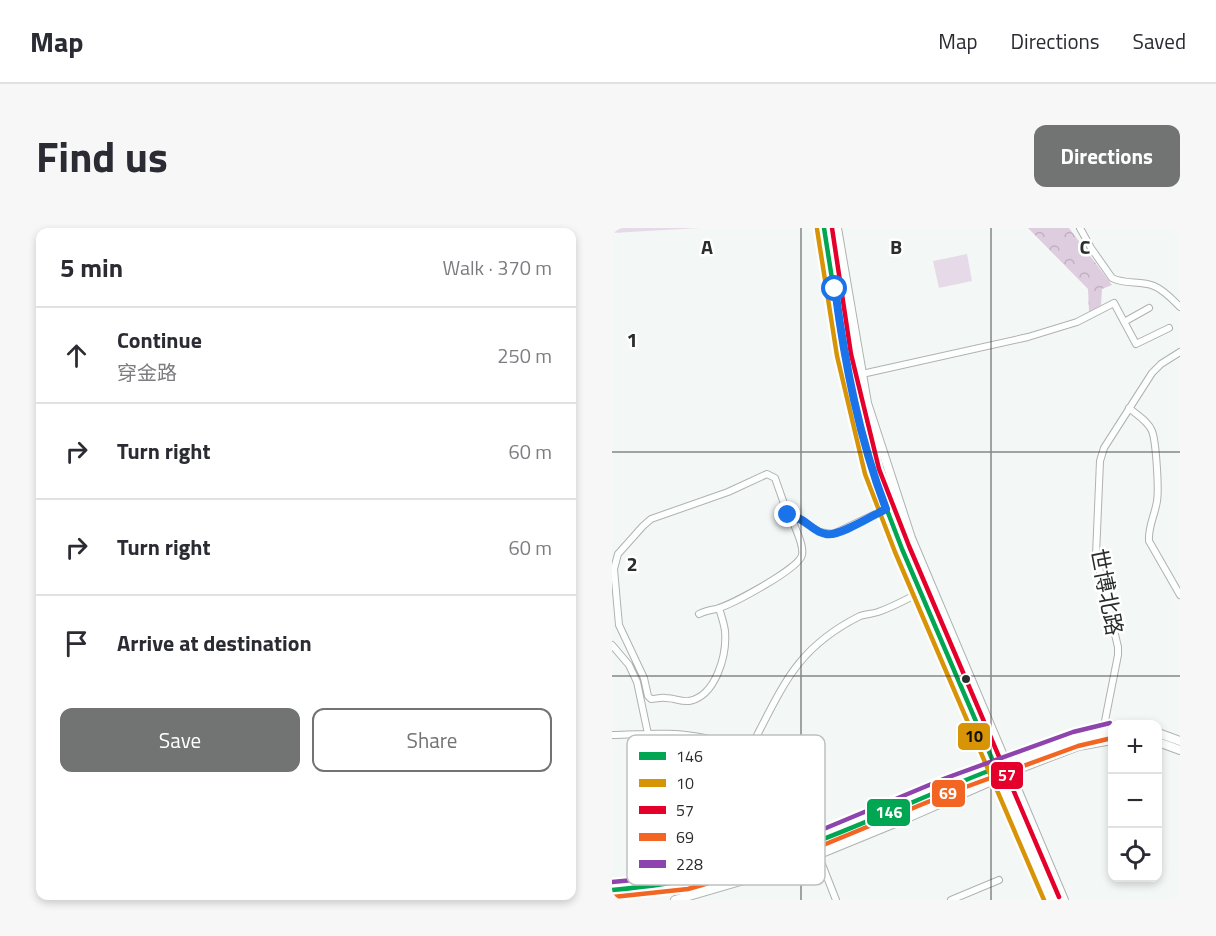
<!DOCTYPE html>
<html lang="en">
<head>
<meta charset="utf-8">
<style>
  :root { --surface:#fff; --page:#f7f7f7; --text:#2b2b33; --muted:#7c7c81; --line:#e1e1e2; --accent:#717473 }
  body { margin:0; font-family:"Titillium Web","Noto Sans SC",sans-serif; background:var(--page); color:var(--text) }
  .controls { position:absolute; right:18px; bottom:18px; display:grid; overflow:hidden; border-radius:12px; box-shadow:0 3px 9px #0003 }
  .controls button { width:54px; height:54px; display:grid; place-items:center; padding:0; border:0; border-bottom:2px solid var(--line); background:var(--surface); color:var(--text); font:30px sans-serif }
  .stop { position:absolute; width:18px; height:18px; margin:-14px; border:4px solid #1a73e8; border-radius:50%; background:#fff }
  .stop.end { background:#1a73e8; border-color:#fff; box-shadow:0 2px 6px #0008 }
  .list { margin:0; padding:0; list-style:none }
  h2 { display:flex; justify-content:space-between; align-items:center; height:78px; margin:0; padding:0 24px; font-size:26px }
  h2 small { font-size:20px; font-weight:400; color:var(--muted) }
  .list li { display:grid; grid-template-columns:39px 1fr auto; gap:18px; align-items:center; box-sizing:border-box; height:96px; padding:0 24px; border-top:2px solid var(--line) }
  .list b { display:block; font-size:22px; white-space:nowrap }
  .list p { margin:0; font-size:20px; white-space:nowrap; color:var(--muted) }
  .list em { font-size:20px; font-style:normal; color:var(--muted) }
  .actions { display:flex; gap:12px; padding:18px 24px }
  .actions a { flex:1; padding:14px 0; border:2px solid var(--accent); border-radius:12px; text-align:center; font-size:21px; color:var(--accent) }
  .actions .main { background:var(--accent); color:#fff }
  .icon { flex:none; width:33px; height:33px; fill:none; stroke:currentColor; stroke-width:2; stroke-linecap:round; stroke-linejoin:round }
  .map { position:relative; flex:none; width:568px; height:672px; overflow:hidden; border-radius:12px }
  header { display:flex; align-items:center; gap:36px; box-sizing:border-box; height:84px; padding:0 30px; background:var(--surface); border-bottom:2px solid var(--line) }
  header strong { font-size:28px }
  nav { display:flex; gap:33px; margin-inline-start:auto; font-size:21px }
  .intro { display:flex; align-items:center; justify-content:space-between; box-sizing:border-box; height:144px; padding:0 36px }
  h1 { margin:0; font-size:42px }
  .button { padding:15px 27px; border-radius:12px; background:var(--accent); color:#fff; font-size:21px; font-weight:700 }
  main { display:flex; gap:36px; padding:0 36px }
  aside { flex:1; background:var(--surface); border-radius:12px; box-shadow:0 3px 9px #0003 }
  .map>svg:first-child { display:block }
  .grass { fill:url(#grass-tufts) }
  .forest { fill:url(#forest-crowns) }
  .pitch { fill:#e7dae8 }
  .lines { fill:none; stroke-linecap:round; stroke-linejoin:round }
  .street-casing { stroke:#afb2b1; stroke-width:8 }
  .secondary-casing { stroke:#afb2b1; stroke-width:10 }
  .street { stroke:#fdfefe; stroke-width:6 }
  .secondary { stroke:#fdfefe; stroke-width:8 }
  .bus-1-casing { stroke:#fff; stroke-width:9 }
  .bus-2-casing { stroke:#fff; stroke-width:9 }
  .bus-3-casing { stroke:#fff; stroke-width:9 }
  .bus-4-casing { stroke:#fff; stroke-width:9 }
  .bus-5-casing { stroke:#fff; stroke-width:9 }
  .bus-1 { stroke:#00a651; stroke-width:4.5 }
  .bus-2 { stroke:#d89407; stroke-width:4.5 }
  .bus-3 { stroke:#e4002b; stroke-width:4.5 }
  .bus-4 { stroke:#f26522; stroke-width:4.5 }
  .bus-5 { stroke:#8e44ad; stroke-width:4.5 }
  .route { stroke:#1a73e8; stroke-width:8 }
  .grid { fill:none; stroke:#2b2d2d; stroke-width:1.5; stroke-opacity:0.55 }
  .bus-dot { fill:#2b2d2d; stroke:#fff; stroke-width:2 }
  .labels { text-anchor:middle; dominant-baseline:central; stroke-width:5; stroke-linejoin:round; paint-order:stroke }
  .street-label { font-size:22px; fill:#2b2d2d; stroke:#fff }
  .key { fill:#fff; stroke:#bfc0c0; stroke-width:1.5 }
  .key-label { font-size:16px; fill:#2b2d2d }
  .grid-label { font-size:20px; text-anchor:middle; font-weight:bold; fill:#2b2d2d; stroke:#fff; stroke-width:5; stroke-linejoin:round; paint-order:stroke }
  .line-badge { stroke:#fff; stroke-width:2 }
  .badge-label { font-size:16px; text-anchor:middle; font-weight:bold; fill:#fff }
  .pale-badge-label { font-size:16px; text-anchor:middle; font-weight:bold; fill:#111 }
</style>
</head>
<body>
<header>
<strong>Map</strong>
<nav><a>Map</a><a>Directions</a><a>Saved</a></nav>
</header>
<div class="intro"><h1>Find us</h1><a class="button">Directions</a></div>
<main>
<aside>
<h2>5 min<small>Walk · 370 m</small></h2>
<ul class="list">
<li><svg class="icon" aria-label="ahead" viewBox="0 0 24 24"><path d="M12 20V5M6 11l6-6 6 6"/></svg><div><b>Continue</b><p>穿金路</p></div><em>250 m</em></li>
<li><svg class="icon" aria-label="right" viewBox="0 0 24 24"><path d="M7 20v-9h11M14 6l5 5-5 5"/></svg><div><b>Turn right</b></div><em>60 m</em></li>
<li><svg class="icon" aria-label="right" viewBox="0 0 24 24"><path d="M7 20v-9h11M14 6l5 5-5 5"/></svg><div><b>Turn right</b></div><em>60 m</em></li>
<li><svg class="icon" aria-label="arrive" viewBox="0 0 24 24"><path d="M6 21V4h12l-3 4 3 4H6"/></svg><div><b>Arrive at destination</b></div></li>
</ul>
<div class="actions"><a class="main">Save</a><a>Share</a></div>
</aside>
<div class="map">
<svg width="568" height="672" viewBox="0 0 568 672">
  <defs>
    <pattern id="grass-tufts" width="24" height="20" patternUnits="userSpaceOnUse" patternTransform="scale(1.5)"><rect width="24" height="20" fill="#e7dae8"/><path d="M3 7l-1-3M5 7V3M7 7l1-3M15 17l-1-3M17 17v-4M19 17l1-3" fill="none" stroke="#c6bbc7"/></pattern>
    <pattern id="forest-crowns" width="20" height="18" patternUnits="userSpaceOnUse" patternTransform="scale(1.5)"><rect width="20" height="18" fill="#decddf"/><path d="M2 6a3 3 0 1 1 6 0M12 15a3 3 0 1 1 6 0" fill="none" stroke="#bfb0c0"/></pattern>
  </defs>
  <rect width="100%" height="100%" fill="#f3f7f6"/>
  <path class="grass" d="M0,0H88L0,5Z"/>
  <path class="forest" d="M416,0H457L500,57L490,61L489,77L477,84L476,61Z"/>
  <path class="pitch" d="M355,26L360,53L327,60L321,33Z"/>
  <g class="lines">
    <g class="street-casing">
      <path id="street" d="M468,0L479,20L500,50C513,57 529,52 542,58C552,62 560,71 568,79
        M512,94L537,80
        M250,146L416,109L465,94L502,75L524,116L557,100
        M517,180C525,187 536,193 540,203C544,213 547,261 545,273C543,287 536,298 537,313L568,367
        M107,380C109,387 112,395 113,403C115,427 104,468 77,473C69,474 62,470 54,470C49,469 44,471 39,471L36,468L32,450L7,397L2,341L6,326L31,298L39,291L116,264L155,246L163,250L176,287L182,292
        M87,386C93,383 98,382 104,381C119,377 187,341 190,327C192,318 185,305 182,296V292L186,290L207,304L221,306L274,281
        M0,417L17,437L25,454L36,506
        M491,503L506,427V419L484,327L488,233L492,220L540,145L549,136L568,124
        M0,507C33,506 65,503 97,511C111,515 127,529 140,517C171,458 184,420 248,388C254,386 260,386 266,384C281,379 295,371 309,364
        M206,626L224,672
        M339,672L387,652"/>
    </g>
    <g class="secondary-casing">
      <path id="secondary" d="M212,0L232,127L260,243L290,321L440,672
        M225,0L255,175L299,310L452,672
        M546,505L568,513
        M546,514L568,522
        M0,662L75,654L168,627L337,557L464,511L500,502
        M63,672L173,640L295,590L414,538L466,518L500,512"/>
    </g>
    <use href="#street" class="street"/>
    <use href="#secondary" class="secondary"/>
    <g class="bus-1-casing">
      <path id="bus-1" d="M0,662C33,659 66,655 99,647C197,624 290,576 384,540L290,321L260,243L232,127L212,0"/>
    </g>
    <g class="bus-2-casing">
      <path id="bus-2" d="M205,1L225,128L253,246L283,324L432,672"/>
    </g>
    <g class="bus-3-casing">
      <path id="bus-3" d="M220,0L239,126L267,241L297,318L447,669"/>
    </g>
    <g class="bus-4-casing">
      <path id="bus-4" d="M1,669L76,661L170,634L340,564L466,518L500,510"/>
    </g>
    <g class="bus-5-casing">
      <path id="bus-5" d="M0,654L74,647L166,620L334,550L461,504L498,495"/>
    </g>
    <use href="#bus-1" class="bus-1"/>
    <use href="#bus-2" class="bus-2"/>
    <use href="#bus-3" class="bus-3"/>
    <use href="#bus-4" class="bus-4"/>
    <use href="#bus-5" class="bus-5"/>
  </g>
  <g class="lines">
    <path class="route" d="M176,287L182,292L186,290C196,294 202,304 214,306C227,309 261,287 274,281C247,210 233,136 223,61"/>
  </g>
  <path class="grid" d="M189,0V672M379,0V672M0,224H568M0,448H568"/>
  <circle class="bus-dot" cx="354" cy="451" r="5"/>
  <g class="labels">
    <g class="street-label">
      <text transform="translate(495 364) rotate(79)">世博北路</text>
    </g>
  </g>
  <rect x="15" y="507" width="198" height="150" rx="9" class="key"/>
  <rect x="27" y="524" width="27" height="8" fill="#00a651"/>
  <rect x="27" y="551" width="27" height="8" fill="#d89407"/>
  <rect x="27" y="578" width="27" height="8" fill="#e4002b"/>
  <rect x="27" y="605" width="27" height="8" fill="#f26522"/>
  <rect x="27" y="632" width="27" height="8" fill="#8e44ad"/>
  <g class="key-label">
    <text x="64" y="534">146</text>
    <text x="64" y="561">10</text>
    <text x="64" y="588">57</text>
    <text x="64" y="615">69</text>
    <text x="64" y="642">228</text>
  </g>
  <g class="grid-label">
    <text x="95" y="26">A</text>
    <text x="284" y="26">B</text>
    <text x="473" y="26">C</text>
    <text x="20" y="119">1</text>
    <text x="20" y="343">2</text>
  </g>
  <g class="line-badge">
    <rect x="345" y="494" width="34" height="29" rx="6" fill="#d89407"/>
    <rect x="378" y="533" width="34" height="29" rx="6" fill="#e4002b"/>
    <rect x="319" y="551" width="35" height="29" rx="6" fill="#f26522"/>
    <rect x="254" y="570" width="45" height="29" rx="6" fill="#00a651"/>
  </g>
  <g class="badge-label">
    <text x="395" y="553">57</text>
    <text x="336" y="571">69</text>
    <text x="277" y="590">146</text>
  </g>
  <g class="pale-badge-label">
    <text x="362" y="514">10</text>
  </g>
</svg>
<div class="controls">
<button>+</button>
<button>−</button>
<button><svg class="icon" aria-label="locate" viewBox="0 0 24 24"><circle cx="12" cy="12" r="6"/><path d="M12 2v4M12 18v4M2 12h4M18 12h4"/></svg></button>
</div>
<div class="stop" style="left:223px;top:61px"></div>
<div class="stop end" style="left:176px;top:287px"></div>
</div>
</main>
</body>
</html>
